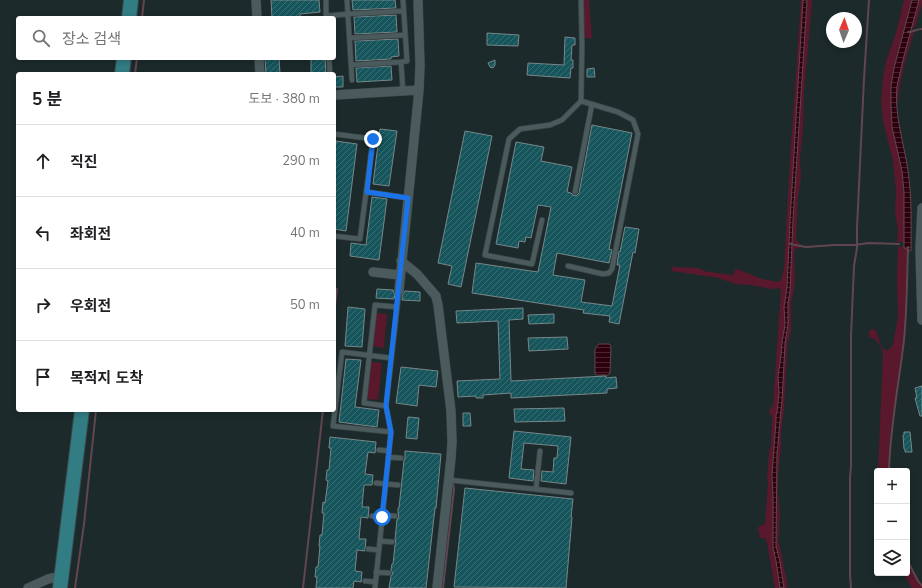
<!DOCTYPE html>
<html lang="ko">
<head>
<meta charset="utf-8">
<style>
  :root { --surface:#fff; --page:#f6f6f6; --text:#202124; --muted:#757577; --line:#e0e0e0 }
  body { margin:0; font-family:"Nunito Sans","Noto Sans KR",sans-serif; background:var(--page); color:var(--text) }
  .controls { position:absolute; right:12px; bottom:12px; display:grid; overflow:hidden; border-radius:4px; box-shadow:0 2px 6px #0003 }
  .controls button { width:36px; height:36px; display:grid; place-items:center; padding:0; border:0; border-bottom:1px solid var(--line); background:var(--surface); color:var(--text); font:20px sans-serif }
  .compass { position:absolute; left:826px; top:12px; width:36px; height:36px; border-radius:50%; background:var(--surface); box-shadow:0 2px 6px #0003; rotate:2deg }
  .stop { position:absolute; width:12px; height:12px; margin:-9px; border:3px solid #1a73e8; border-radius:50%; background:#fff }
  .stop.end { background:#1a73e8; border-color:#fff; box-shadow:0 1px 4px #0008 }
  .list { margin:0; padding:0; list-style:none }
  h2 { display:flex; justify-content:space-between; align-items:center; height:52px; margin:0; padding:0 16px; font-size:17px }
  h2 small { font-size:13px; font-weight:400; color:var(--muted) }
  .list li { display:grid; grid-template-columns:26px 1fr auto; gap:12px; align-items:center; box-sizing:border-box; height:72px; padding:0 16px; border-top:1px solid var(--line) }
  .list b { display:block; font-size:15px; white-space:nowrap }
  .list em { font-size:13px; font-style:normal; color:var(--muted) }
  .icon { flex:none; width:22px; height:22px; fill:none; stroke:currentColor; stroke-width:2; stroke-linecap:round; stroke-linejoin:round }
  .map { position:relative; flex:none; width:922px; height:588px; overflow:hidden }
  .search { position:absolute; background:var(--surface); box-shadow:0 2px 6px #0003; left:16px; top:16px; width:320px; height:44px; display:flex; align-items:center; gap:10px; box-sizing:border-box; padding:0 14px; border-radius:4px; color:var(--muted); font-size:15px }
  .panel { position:absolute; background:var(--surface); box-shadow:0 2px 6px #0003; left:16px; top:72px; width:320px; height:340px; border-radius:4px }
  .map>svg:first-child { display:block }
  .green { fill:#59182c }
  .water { fill:url(#water-rules); stroke:#62464f }
  .lines { fill:none; stroke-linecap:round; stroke-linejoin:round }
  .stream { stroke:#62464f; stroke-width:2 }
  .building { fill:url(#building-hatch); stroke:#778789 }
  .lane-casing { stroke:#3b4647; stroke-width:6 }
  .street-casing { stroke:#3b4647; stroke-width:10 }
  .primary-casing { stroke:#3b4647; stroke-width:16 }
  .lane { stroke:#4b5a5c; stroke-width:4.5 }
  .street { stroke:#4b5a5c; stroke-width:9 }
  .primary { stroke:#327d84; stroke-width:14 }
  .route { stroke:#1a73e8; stroke-width:5 }
</style>
</head>
<body>
<div class="map">
<svg width="922" height="588" viewBox="0 0 922 588">
  <defs>
    <pattern id="water-rules" width="6" height="5" patternUnits="userSpaceOnUse"><rect width="6" height="5" fill="#2c000c"/><path d="M0 2.5h6" fill="none" stroke="#4a2530"/></pattern>
    <pattern id="building-hatch" width="6" height="6" patternUnits="userSpaceOnUse"><rect width="6" height="6" fill="#15555b"/><path d="M-1 1l2-2M0 6l6-6M5 7l2-2" fill="none" stroke="#376d73"/></pattern>
  </defs>
  <rect width="100%" height="100%" fill="#1c2a2b"/>
  <path class="green" d="M583,0H589L592,38H584Z
    M801,0H803L790,221L787,288L784,307L785,325L782,342L781,356L778,376L779,393L777,412L776,415V421L772,475L773,497V548L776,561L780,588H775L767,543L765,538H760L758,527L765,524L768,484L767,478L769,452L771,445L772,422V416L770,414L769,411L773,405L781,290L778,288L771,289L751,285L736,284L718,278L672,271L671,269L672,267L699,268L704,271L732,275L734,273L735,270L737,269L762,279L779,282L781,280L784,268L790,160Z
    M807,0H812V3L804,91L803,127L800,159L801,177L798,198L796,239L797,241L802,245L792,243Z
    M904,0H912L894,68L891,86V107L892,127L902,171L904,192V242H897L898,230L895,212L896,191L893,161L883,121L881,101L883,77L886,62L896,33Z
    M919,0H922V3L915,27L911,29Z
    M914,32L905,62L900,85L897,106V86L910,33Z
    M792,245L801,247L795,249L794,252L795,282L791,303V332L788,342L787,352L784,410L781,431V447L778,476V494L780,515L779,524V533L778,538L787,582V588H784L780,562L776,546L777,452L778,445L779,431L782,400L785,344L788,330V303L790,291Z
    M898,246L907,249C906,280 906,310 903,341C898,384 889,427 888,471H878L883,353L881,347L875,339L869,337V333L870,330L874,329C881,336 877,346 887,351L893,345L898,316L897,275Z
    M376,313L387,314L384,348L373,346Z
    M371,362L382,363L378,400L367,399Z
    M907,562L917,581L922,586V588H912L903,573H907Z"/>
  <path class="water" d="M803,0H807L793,220L790,291L788,303V324L785,344L782,400L779,431L778,445L777,452L776,546L780,562L784,588H780L776,561L773,548V497L772,475L776,421V415L777,412L779,393L778,376L781,356L782,342L785,325L784,307L787,288L790,221Z
    M912,0H919C914,19 909,37 904,56C902,66 899,76 897,86C894,115 904,143 908,171C912,197 911,224 911,251L904,248V192L902,171L892,127L891,107V86L894,68Z
    M599,344H609L611,346L610,373L608,375H596L595,373V349Z"/>
  <g class="lines">
    <path class="stream" d="M142,18L144,0
      M908,32C913,32 917,29 922,29
      M135,74L137,58
      M790,244L806,247L835,245H855L869,243L899,244
      M334,313L337,289
      M889,471C890,427 899,383 904,340C907,309 907,278 908,247
      M907,560L918,581L922,586
      M75,588L84,524L96,410
      M303,588L323,410
      M443,588L454,489L453,483
      M851,588L850,574V478L851,466V336L854,266L857,248V228L864,79L869,0"/>
  </g>
  <path class="building" d="M271,0H319L320,12L300,14V18H272Z
    M352,0H395L396,8L353,10Z
    M396,15L397,32L355,34L354,17Z
    M487,33L519,35L518,46L487,45Z
    M565,37L575,38V45H572L571,60H573V68H571L570,78L527,75L528,63L564,65Z
    M398,39L399,56L391,57V59L356,61L355,41Z
    M265,58H279L280,74H266Z
    M311,58H325L326,74H311Z
    M495,60V65L493,68L490,67L488,63Z
    M391,66L392,80L357,82L356,68Z
    M594,68L595,77H587V69Z
    M343,76V87H334V77Z
    M592,125L632,133L609,249L612,250L609,263L557,253L553,275L585,280L581,302L612,306L620,265H617L619,251L620,252L625,227L639,229L635,253L633,252L619,324L609,322L610,316L583,313L584,310L472,293L476,263L538,272L551,207L538,205L531,238L526,237L525,242L519,241L518,248L496,244L516,142L544,147L541,161L572,167L567,192L571,193L573,195L576,196L579,193Z
    M380,129L397,131L389,186L373,184Z
    M465,131L492,136L461,287L448,284L452,266L438,263Z
    M336,141L357,144L346,231L334,229V160Z
    M372,197L387,199L379,260L350,256L351,243L366,245Z
    M377,289L393,290L395,295L394,299L376,298Z
    M405,291L420,292V301L402,300V296Z
    M348,307L365,309L362,347L345,346Z
    M523,308V319L509,320L511,381L606,376V378L616,377L617,388L607,389V393L511,398V393L483,395V398H476V396L458,397L457,381L500,379L498,321L457,323L456,311Z
    M554,314V323L529,324L528,315Z
    M567,337L568,349L529,351L528,338Z
    M346,359L361,360L355,407L379,410L377,427L339,422Z
    M401,367L438,371L436,387L419,385L417,406L396,403Z
    M922,386V416H920L915,398H917L915,388Z
    M564,408L565,421L515,422L514,409Z
    M463,413H470L471,426H463Z
    M408,417L419,418L417,439L406,438Z
    M514,431L571,437L566,484L541,481L542,471L553,472L554,458H557L558,446L524,443L521,469L534,470L533,481L509,478Z
    M904,432H910L912,452H905V449H904L903,435H904Z
    M330,437L376,442L375,453L368,452L365,474L373,475L372,485H364L362,507H369L368,518L361,517L359,539H366L365,551L357,550L355,571L362,572L361,582L354,581L353,588H316L317,577H315L316,567H318L320,546H319L320,535H322L324,513H322L323,502L325,503L328,481L326,480L327,470H329L331,448H329Z
    M405,451L441,454L436,508H435L426,588H389L391,576L393,574L391,570L392,564H393L395,545L396,543L395,540L397,519L399,517L398,513V508H399L404,460L405,459Z
    M465,488L573,499L571,517H572L566,588L454,587Z"/>
  <g class="lines">
    <g class="lane-casing">
      <path id="lane" d="M347,0L352,80
        M581,0L582,46L581,101
        M326,16L348,14L404,11
        M326,18V0
        M350,38L405,35
        M329,58L330,74
        M351,65L401,62
        M403,91L401,62L407,61L403,0
        M334,134L373,139L360,239L334,236
        M367,192L408,198
        M575,192L592,104
        M542,220L532,264L485,255L509,139L520,129L550,125L562,120L581,101L618,112L633,120L638,134L612,269L609,273L603,274L568,266
        M386,406L364,403L375,305L397,307
        M391,432L333,426L342,352L391,358
        M379,450L389,451
        M388,457L401,458
        M449,480L571,493
        M376,483L398,485
        M536,489L540,451
        M382,515L395,516
        M372,516L382,517
        M380,541L392,542
        M368,549L379,550
        M376,572L389,573
        M365,581L375,582
        M375,588L391,432L386,406L399,291"/>
    </g>
    <g class="street-casing">
      <path id="street" d="M256,0L257,18
        M259,58L260,74
        M334,95L419,90
        M922,208L920,249L922,320
        M401,261L417,274L436,296L438,305L451,411L452,442L451,458L437,588
        M373,272L400,275
        M399,291L419,90L420,65L418,0
        M28,588L48,579L62,576"/>
    </g>
    <g class="primary-casing">
      <path id="primary" d="M129,18L131,0
        M122,74L124,58
        M60,588L82,410"/>
    </g>
    <use href="#lane" class="lane"/>
    <use href="#street" class="street"/>
    <use href="#primary" class="primary"/>
  </g>
  <g class="lines">
    <path class="route" d="M373,139L367,192L408,198L386,406L391,432L382,517"/>
  </g>
</svg>
<div class="controls">
<button>+</button>
<button>−</button>
<button><svg class="icon" aria-label="layers" viewBox="0 0 24 24"><path d="M12 4l9 5-9 5-9-5zM3 14l9 5 9-5"/></svg></button>
</div>
<svg class="compass" viewBox="-18 -18 36 36"><path d="M0-13l5 13h-10z" fill="#e53935"/><path d="M0 13l5-13h-10z" fill="#757577"/></svg>
<div class="stop" style="left:382px;top:517px"></div>
<div class="stop end" style="left:373px;top:139px"></div>
<div class="search"><svg class="icon" aria-label="search" viewBox="0 0 24 24"><circle cx="10" cy="10" r="6"/><path d="M15 15l6 6"/></svg>장소 검색</div>
<section class="panel">
<h2>5 분<small>도보 · 380 m</small></h2>
<ul class="list">
<li><svg class="icon" aria-label="ahead" viewBox="0 0 24 24"><path d="M12 20V5M6 11l6-6 6 6"/></svg><div><b>직진</b></div><em>290 m</em></li>
<li><svg class="icon" aria-label="left" viewBox="0 0 24 24"><path d="M17 20v-9H6M10 6l-5 5 5 5"/></svg><div><b>좌회전</b></div><em>40 m</em></li>
<li><svg class="icon" aria-label="right" viewBox="0 0 24 24"><path d="M7 20v-9h11M14 6l5 5-5 5"/></svg><div><b>우회전</b></div><em>50 m</em></li>
<li><svg class="icon" aria-label="arrive" viewBox="0 0 24 24"><path d="M6 21V4h12l-3 4 3 4H6"/></svg><div><b>목적지 도착</b></div></li>
</ul>
</section>
</div>
</body>
</html>
